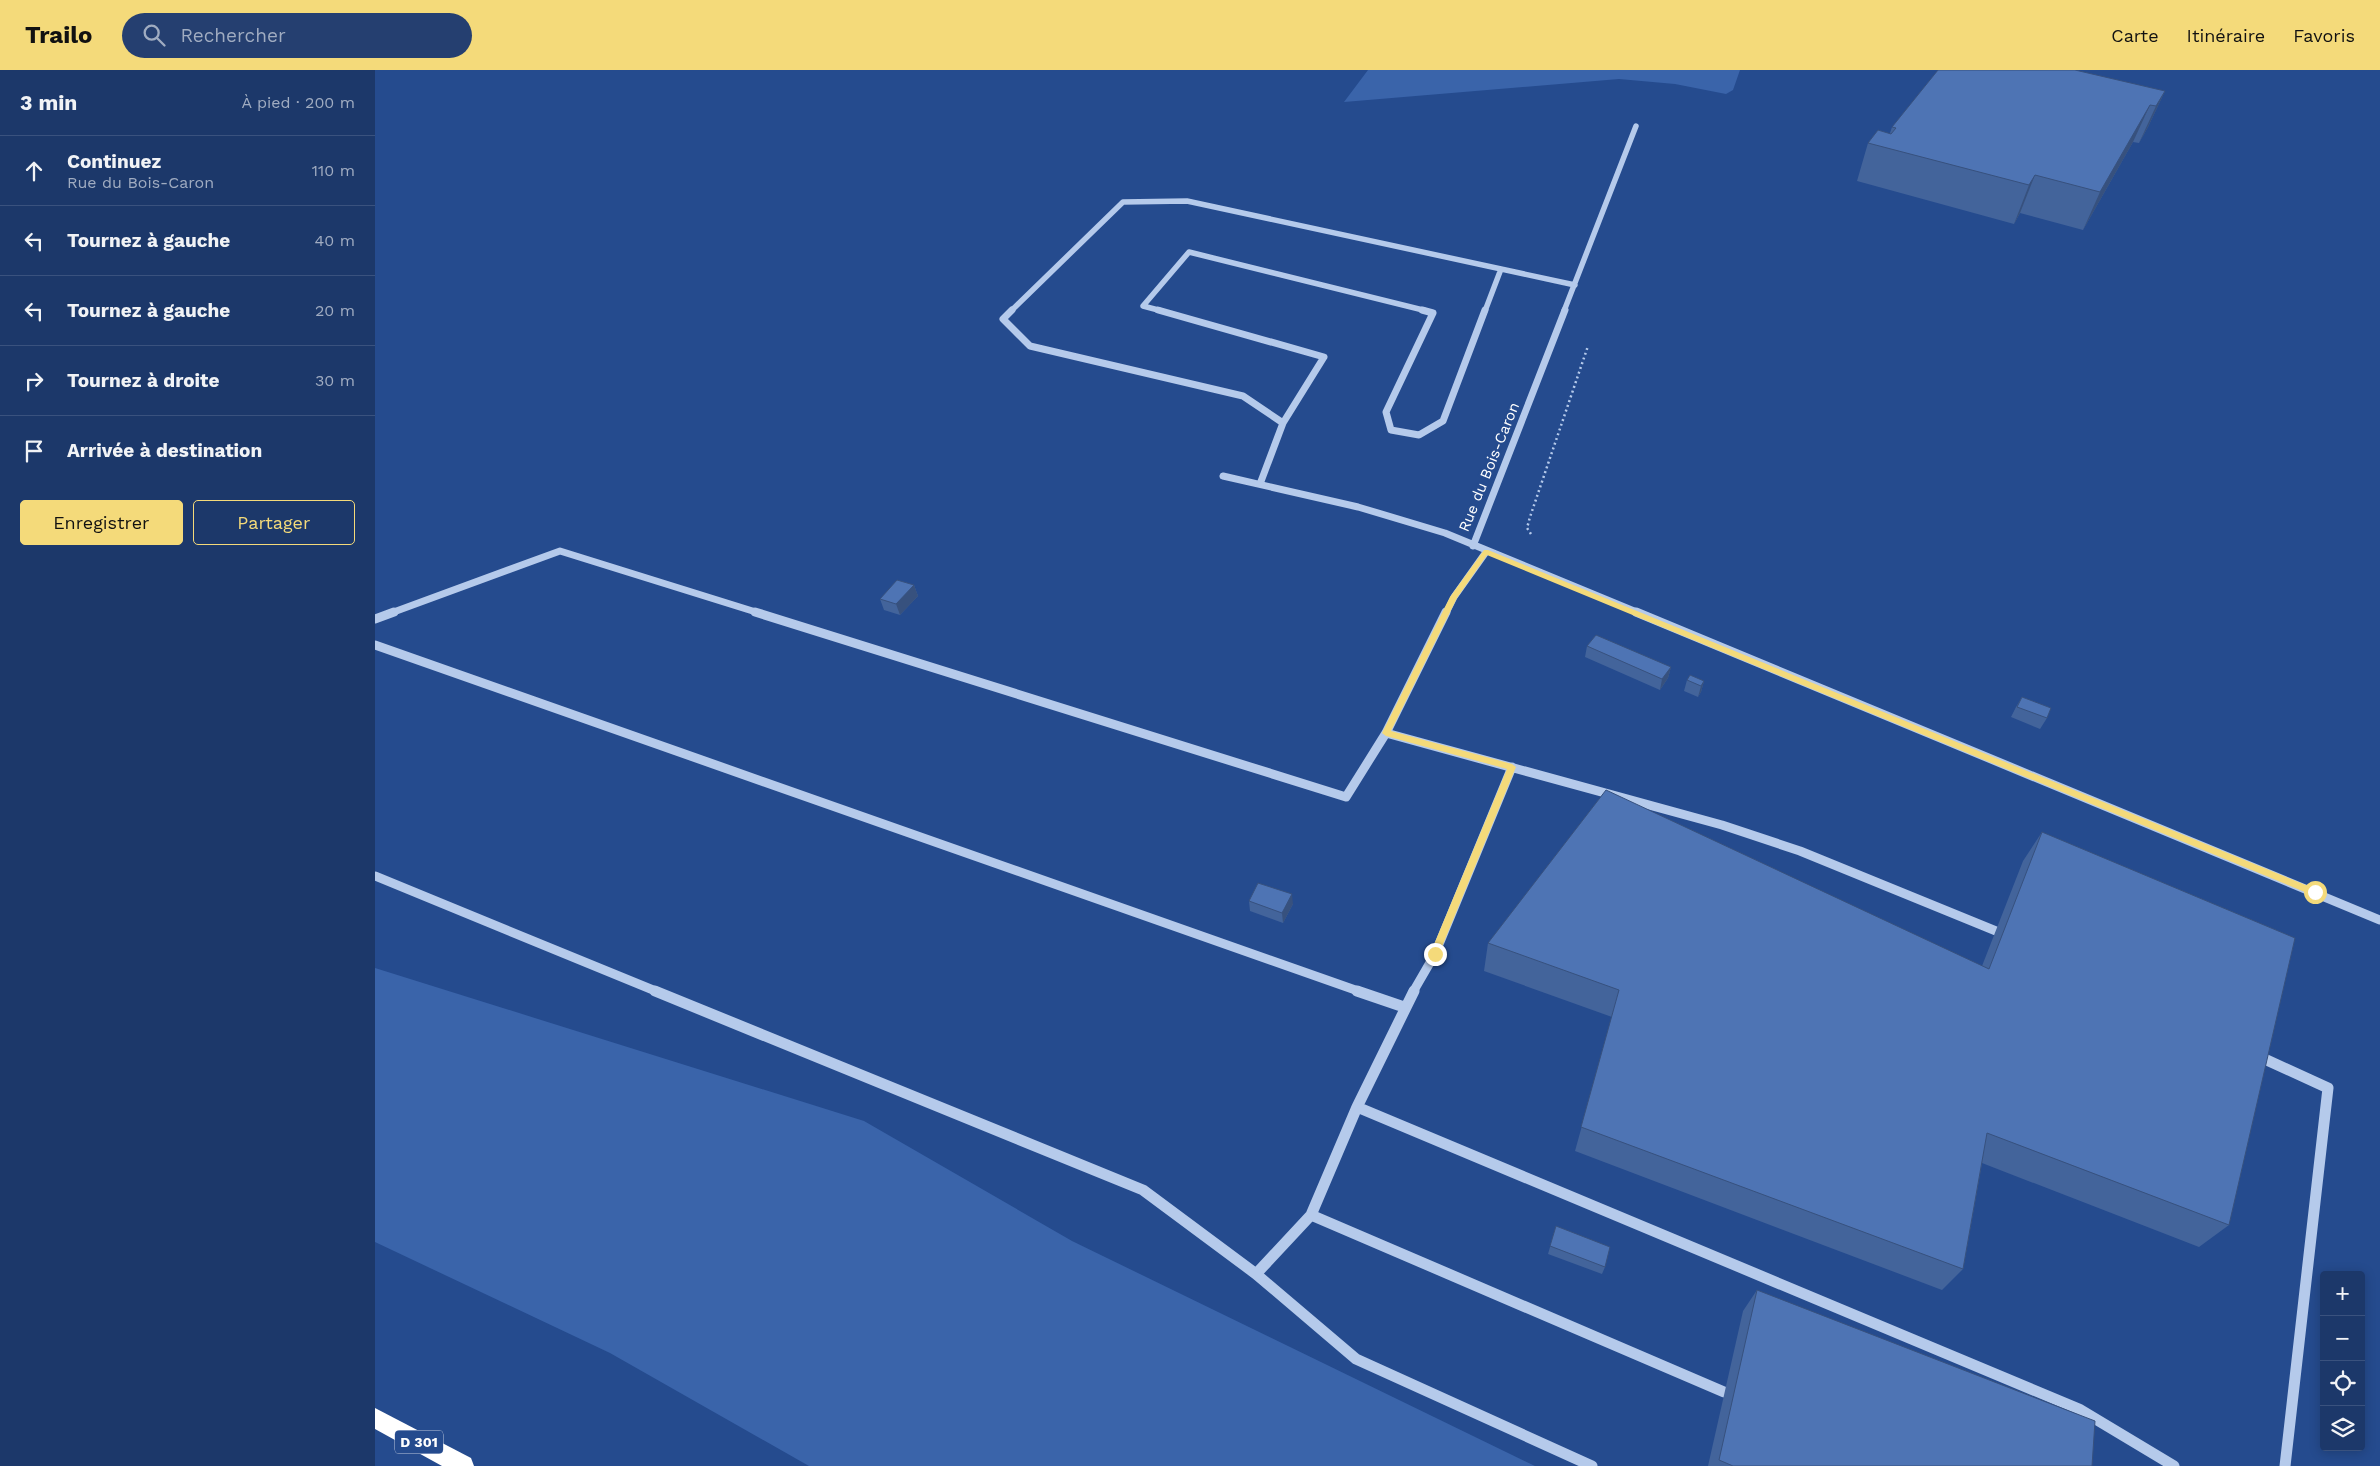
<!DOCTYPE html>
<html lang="fr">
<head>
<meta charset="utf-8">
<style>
  :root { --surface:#1c386a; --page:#253f70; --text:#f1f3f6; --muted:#a0acc1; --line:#3a527e; --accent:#f4da7a }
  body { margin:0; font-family:"Work Sans",sans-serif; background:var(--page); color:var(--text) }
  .controls { position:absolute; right:15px; bottom:15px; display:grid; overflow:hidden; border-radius:5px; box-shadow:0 2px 12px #0003 }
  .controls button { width:45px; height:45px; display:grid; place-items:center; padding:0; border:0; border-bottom:1px solid var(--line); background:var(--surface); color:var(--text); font:25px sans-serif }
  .stop { position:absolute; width:15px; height:15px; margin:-11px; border:4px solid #f4da7a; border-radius:50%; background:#fff }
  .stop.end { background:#f4da7a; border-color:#fff; box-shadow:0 1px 5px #0008 }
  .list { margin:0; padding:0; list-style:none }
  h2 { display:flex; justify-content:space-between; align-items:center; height:65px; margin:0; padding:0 20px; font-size:21px }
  h2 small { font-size:16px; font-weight:400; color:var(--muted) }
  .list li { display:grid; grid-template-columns:32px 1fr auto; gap:15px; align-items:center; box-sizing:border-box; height:70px; padding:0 20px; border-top:1px solid var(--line) }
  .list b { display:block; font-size:19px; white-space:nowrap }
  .list p { margin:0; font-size:16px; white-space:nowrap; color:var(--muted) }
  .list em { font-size:16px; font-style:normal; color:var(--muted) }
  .actions { display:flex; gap:10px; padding:15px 20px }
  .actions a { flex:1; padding:11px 0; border:1px solid var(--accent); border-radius:5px; text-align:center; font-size:18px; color:var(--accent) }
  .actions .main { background:var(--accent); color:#111 }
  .icon { flex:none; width:28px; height:28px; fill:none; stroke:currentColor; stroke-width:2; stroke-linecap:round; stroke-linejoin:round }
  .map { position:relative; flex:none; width:2005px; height:1396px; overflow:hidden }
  header { display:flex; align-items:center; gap:30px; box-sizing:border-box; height:70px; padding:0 25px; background:var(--accent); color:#111 }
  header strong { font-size:24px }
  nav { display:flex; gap:28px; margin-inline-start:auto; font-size:18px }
  .search { width:350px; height:45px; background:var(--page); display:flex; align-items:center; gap:12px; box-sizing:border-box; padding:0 18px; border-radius:28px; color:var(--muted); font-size:19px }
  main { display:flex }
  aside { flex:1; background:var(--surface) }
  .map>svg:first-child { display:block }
  .green { fill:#3a64aa }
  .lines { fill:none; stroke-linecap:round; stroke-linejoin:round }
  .path { stroke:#b5caeb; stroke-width:2.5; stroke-dasharray:2 3; stroke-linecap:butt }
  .minor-far3 { stroke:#b5caeb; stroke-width:5.5 }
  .minor-far2 { stroke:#b5caeb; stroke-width:7 }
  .minor-far1 { stroke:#b5caeb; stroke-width:9 }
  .minor { stroke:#b5caeb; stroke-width:11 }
  .highway { fill:#fff; fill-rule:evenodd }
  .wall { fill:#43649b }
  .shaded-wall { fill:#37517e }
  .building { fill:#4e74b4; stroke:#37517e }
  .route { fill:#f4da7a }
  .labels { text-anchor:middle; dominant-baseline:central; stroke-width:5; stroke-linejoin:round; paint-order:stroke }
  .shield { fill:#254b8e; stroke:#bec9dd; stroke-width:1 }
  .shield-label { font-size:14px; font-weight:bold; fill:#fff }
  .street-label { font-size:15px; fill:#fff; stroke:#254b8e }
</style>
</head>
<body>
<header>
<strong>Trailo</strong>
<div class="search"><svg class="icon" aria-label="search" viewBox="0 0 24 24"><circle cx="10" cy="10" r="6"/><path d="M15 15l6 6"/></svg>Rechercher</div>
<nav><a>Carte</a><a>Itinéraire</a><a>Favoris</a></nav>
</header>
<main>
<aside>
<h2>3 min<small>À pied · 200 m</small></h2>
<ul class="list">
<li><svg class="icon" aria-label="ahead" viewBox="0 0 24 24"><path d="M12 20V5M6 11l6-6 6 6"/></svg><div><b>Continuez</b><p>Rue du Bois-Caron</p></div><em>110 m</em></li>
<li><svg class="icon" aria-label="left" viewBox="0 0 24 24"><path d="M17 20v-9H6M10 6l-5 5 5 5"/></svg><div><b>Tournez à gauche</b></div><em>40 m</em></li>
<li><svg class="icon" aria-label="left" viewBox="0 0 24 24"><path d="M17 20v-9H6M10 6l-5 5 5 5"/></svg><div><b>Tournez à gauche</b></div><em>20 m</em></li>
<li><svg class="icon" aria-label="right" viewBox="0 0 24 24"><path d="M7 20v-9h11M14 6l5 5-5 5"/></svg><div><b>Tournez à droite</b></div><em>30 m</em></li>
<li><svg class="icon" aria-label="arrive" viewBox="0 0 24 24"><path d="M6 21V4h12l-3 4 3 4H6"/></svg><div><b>Arrivée à destination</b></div></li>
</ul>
<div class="actions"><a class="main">Enregistrer</a><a>Partager</a></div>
</aside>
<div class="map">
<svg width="2005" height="1396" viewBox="0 0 2005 1396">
  <rect width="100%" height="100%" fill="#254b8e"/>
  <path class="green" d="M993,0H1365L1358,20L1351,24L1300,14L1244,9L969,32Z
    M0,898L489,1051L697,1171L1160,1396H434L235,1283L0,1172Z"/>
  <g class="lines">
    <path class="path" d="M1156,464L1152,458L1155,447L1213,276"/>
    <path class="minor-far3" d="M636,241L748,132L812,131L1200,215
      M787,241L768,236L814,182L1052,241
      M1110,241L1126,199
      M1189,241L1261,56"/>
    <path class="minor-far2" d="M637,240L628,249L655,276L868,326L908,353L885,414
      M783,240L949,287L908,353
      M1047,240L1058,243L1011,342L1016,360L1044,365L1068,351L1110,240
      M848,406L983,437L1070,463L1264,543
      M1098,476L1190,240
      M16,543L185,481L384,543
      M1071,543L1079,527L1111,482"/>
    <path class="minor-far1" d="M380,542L971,727L1011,663L1071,542
      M1261,542L2005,850
      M0,549L19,542
      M0,575L986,922
      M1011,663L1347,755L1425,781L1621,861
      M0,806L283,922
      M1038,922L1060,884L1137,697"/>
    <path class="minor" d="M280,921L768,1120L881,1204L981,1289L1217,1396
      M982,921L1029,937
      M1883,986L1953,1018L1910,1396
      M982,1037L1704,1339L1799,1396
      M936,1145L1349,1322
      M881,1204L936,1145L982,1037L1039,921"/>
    <path class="highway" d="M0,1338L96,1388L99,1396H67L0,1359Z"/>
  </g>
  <path class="wall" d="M1790,21L1773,57L1764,73L1758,72L1708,160L1645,143L1639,154L1482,111L1493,73L1515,63L1517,57Z
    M539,515L543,526L525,545L509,540L505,529Z
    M1212,576L1296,597L1293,608L1285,620L1210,587Z
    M1312,610L1329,611L1326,622L1323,627L1309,621Z
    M1647,627L1672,648L1665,659L1636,647L1641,637Z
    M1667,762L1854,1155L1824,1177L1607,1093L1588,1199L1567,1220L1200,1081L1237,947L1109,901L1113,873L1607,896L1648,791Z
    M874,831L918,834L908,853L875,841Z
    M1181,1156L1230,1197L1227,1204L1173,1184Z
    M1382,1220L1717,1396H1333L1368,1241Z"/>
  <path class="shaded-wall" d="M1790,21L1773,57L1764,73L1781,36Z
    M1775,35L1758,72L1708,160L1725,122Z
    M1660,105L1645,143L1639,154L1654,115Z
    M539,515L543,526L525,545L521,534Z
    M1296,597L1293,608L1285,620L1287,609Z
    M1329,611L1326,622L1323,627L1326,616Z
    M917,824L918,834L908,853L907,843Z"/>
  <path class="building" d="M1563,0H1700L1790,21L1781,36L1775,35L1725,122L1660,105L1654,115L1493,73L1503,60L1516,64L1521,58L1517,57Z
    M522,510L539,515L521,534L505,529Z
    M1221,565L1296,597L1287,609L1212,576Z
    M1315,605L1329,611L1326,616L1312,610Z
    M1647,627L1676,638L1672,648L1642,637Z
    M1231,720L1614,899L1667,762L1920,868L1854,1155L1612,1063L1588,1199L1206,1057L1244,920L1113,873Z
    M883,813L917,824L907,843L874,831Z
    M1181,1156L1235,1177L1230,1197L1175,1176Z
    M1382,1220L1720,1351L1717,1396H1358L1344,1390Z"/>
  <path class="route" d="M1109,480H1113L1943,820L1944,822L1940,826L1937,825L1112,485L1082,528L1016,661L1137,694L1141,697L1064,884L1060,888L1057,887L1055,884L1132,699L1011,666L1007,663L1075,527Z"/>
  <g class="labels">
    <rect class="shield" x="20" y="1360.5" width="48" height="23" rx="4"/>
    <g class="shield-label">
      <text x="44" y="1372">D 301</text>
    </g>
    <g class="street-label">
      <text transform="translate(1114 397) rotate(-68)">Rue du Bois-Caron</text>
    </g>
  </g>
</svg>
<div class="controls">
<button>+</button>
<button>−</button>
<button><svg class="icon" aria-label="locate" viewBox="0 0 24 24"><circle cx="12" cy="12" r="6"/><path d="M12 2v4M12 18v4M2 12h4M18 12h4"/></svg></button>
<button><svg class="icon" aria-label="layers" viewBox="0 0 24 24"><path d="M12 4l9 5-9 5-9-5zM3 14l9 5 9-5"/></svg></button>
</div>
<div class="stop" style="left:1940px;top:822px"></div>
<div class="stop end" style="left:1060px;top:884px"></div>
</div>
</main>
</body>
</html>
